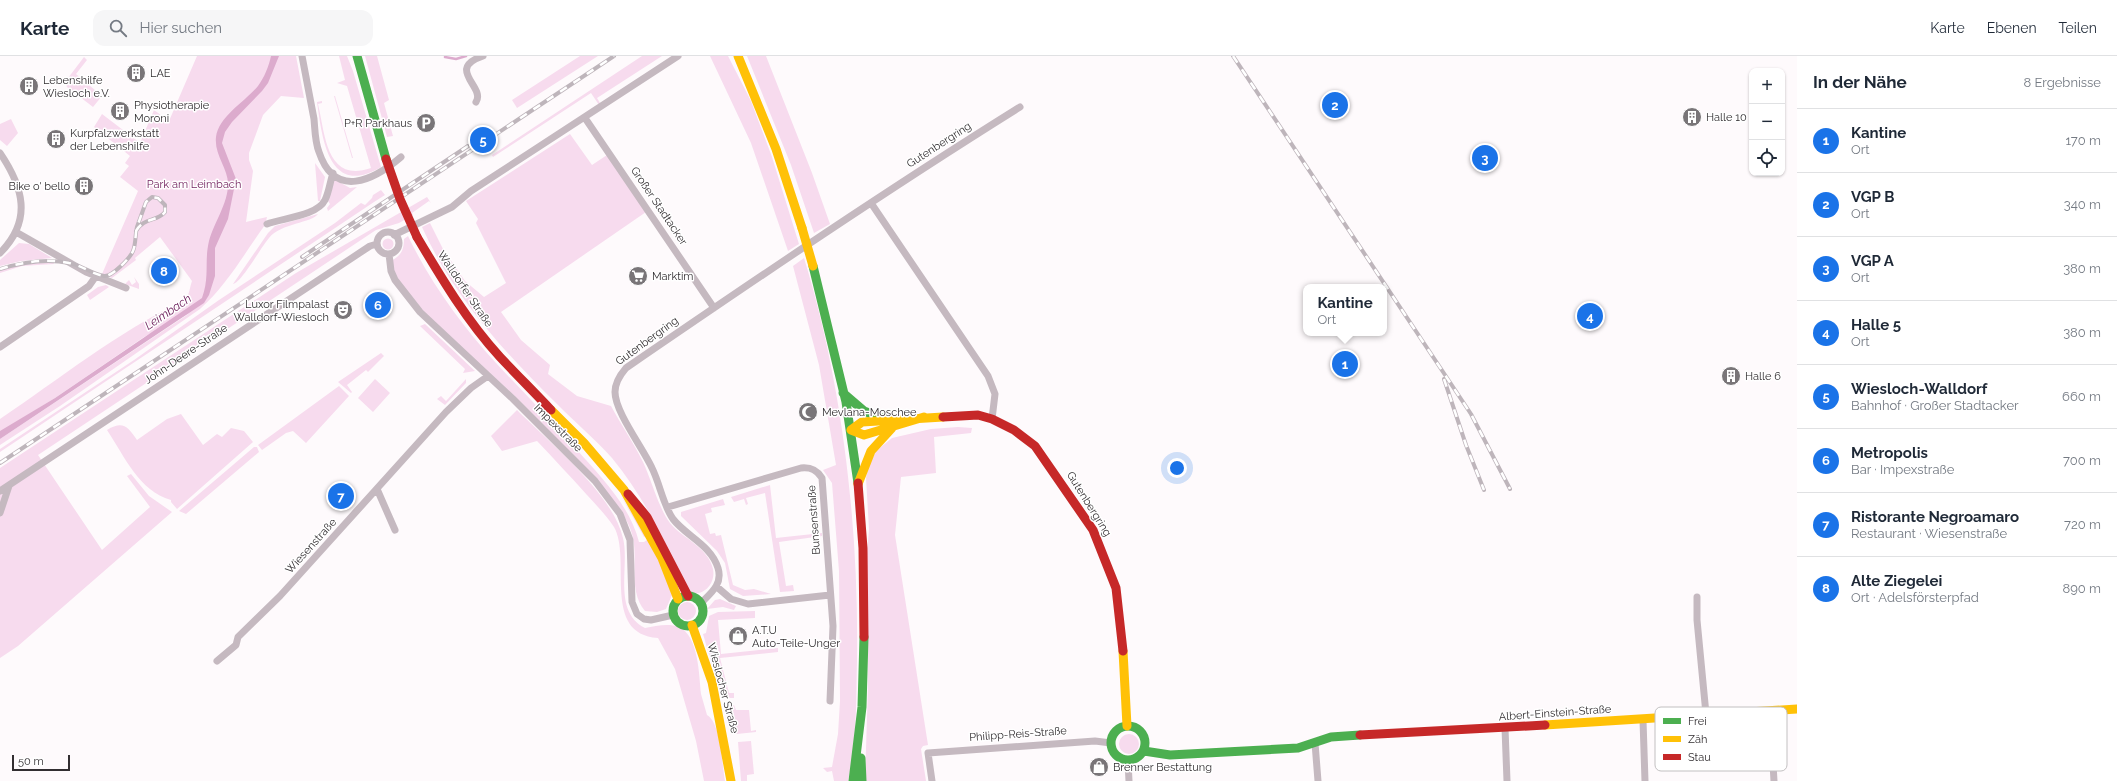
<!DOCTYPE html>
<html lang="de">
<head>
<meta charset="utf-8">
<style>
  :root { --surface:#fff; --page:#f6f6f7; --text:#1f2937; --muted:#747a83; --line:#e0e1e3; --accent:#1a73e8 }
  body { margin:0; font-family:Raleway,sans-serif; background:var(--page); color:var(--text) }
  .controls { position:absolute; right:12px; top:12px; display:grid; overflow:hidden; border-radius:8px; box-shadow:0 1px 3px #0004 }
  .controls button { width:36px; height:36px; display:grid; place-items:center; padding:0; border:0; border-bottom:1px solid var(--line); background:var(--surface); color:var(--text); font:20px sans-serif }
  .scale { position:absolute; left:12px; bottom:10px; width:58px; box-sizing:border-box; padding-left:4px; border:2px solid #322e31; border-top:0; font-size:11px; line-height:14px; white-space:nowrap; color:#322e31; -webkit-text-stroke:3px #fff; paint-order:stroke }
  .you { position:absolute; left:1177px; top:412px; width:14px; height:14px; margin:-10px; border:3px solid #fff; border-radius:50%; background:#1a73e8; box-shadow:0 0 0 6px #1a73e833 }
  .badge { display:grid; place-items:center; width:26px; height:26px; border-radius:50%; background:var(--accent); color:#fff; font-size:13px; font-weight:700 }
  .pin { position:absolute; translate:-50% -50%; border:2px solid #fff; box-shadow:0 1px 4px #0006 }
  .popup { position:absolute; left:1303px; top:228px; width:84px; height:52px; box-sizing:border-box; display:grid; place-content:center; border-radius:8px; background:var(--surface); filter:drop-shadow(0 1px 3px #0005); font-size:13px; white-space:nowrap; color:var(--muted) }
  .popup b { font-size:15px; color:var(--text) }
  .popup::after { content:''; position:absolute; left:50%; top:100%; margin-left:-8px; border:8px solid transparent; border-top-color:var(--surface) }
  .list { margin:0; padding:0; list-style:none }
  h2 { display:flex; justify-content:space-between; align-items:center; height:52px; margin:0; padding:0 16px; font-size:17px }
  h2 small { font-size:13px; font-weight:400; color:var(--muted) }
  .list li { display:grid; grid-template-columns:26px 1fr auto; gap:12px; align-items:center; box-sizing:border-box; height:64px; padding:0 16px; border-top:1px solid var(--line) }
  .list b { display:block; font-size:15px; white-space:nowrap }
  .list p { margin:0; font-size:13px; white-space:nowrap; color:var(--muted) }
  .list em { font-size:13px; font-style:normal; color:var(--muted) }
  .icon { flex:none; width:22px; height:22px; fill:none; stroke:currentColor; stroke-width:2; stroke-linecap:round; stroke-linejoin:round }
  .map { position:relative; flex:none; width:1797px; height:725px; overflow:hidden }
  header { display:flex; align-items:center; gap:24px; box-sizing:border-box; height:56px; padding:0 20px; background:var(--surface); border-bottom:1px solid var(--line) }
  header strong { font-size:19px }
  nav { display:flex; gap:22px; margin-inline-start:auto; font-size:14px }
  .search { width:280px; height:36px; background:var(--page); display:flex; align-items:center; gap:10px; box-sizing:border-box; padding:0 14px; border-radius:12px; color:var(--muted); font-size:15px }
  main { display:flex }
  aside { flex:1; background:var(--surface) }
  .map>svg:first-child { display:block }
  .green { fill:#f7dbee }
  .water { fill:#dcabcd }
  .lines { fill:none; stroke-linecap:round; stroke-linejoin:round }
  .stream { stroke:#dcabcd; stroke-width:2.5 }
  .street { stroke:#c5b9c0; stroke-width:7 }
  .fast { stroke:#4caf50; stroke-width:9 }
  .slow { stroke:#ffc107; stroke-width:9 }
  .jam { stroke:#c62828; stroke-width:9 }
  .rail-casing { stroke:#beb5bb; stroke-width:4 }
  .rail { stroke:#fff; stroke-width:2.5; stroke-dasharray:8; stroke-linecap:butt }
  .slow-bridge { stroke:#ffc107; stroke-width:9 }
  .jam-bridge { stroke:#c62828; stroke-width:9 }
  .labels { text-anchor:middle; dominant-baseline:central; stroke-width:3; stroke-linejoin:round; paint-order:stroke }
  .poi-label { font-size:11px; fill:#322e31; stroke:#fff; text-anchor:start }
  .street-label { font-size:11px; fill:#322e31; stroke:#fff }
  .park-label { font-size:11px; fill:#742461; stroke:#fff }
  .water-label { font-size:12px; font-style:italic; fill:#681857; stroke:#fff }
  .key { fill:#fff; stroke:#c2c0c1; stroke-width:1 }
  .key-label { font-size:11px; fill:#322e31 }
</style>
</head>
<body>
<header>
<strong>Karte</strong>
<div class="search"><svg class="icon" aria-label="search" viewBox="0 0 24 24"><circle cx="10" cy="10" r="6"/><path d="M15 15l6 6"/></svg>Hier suchen</div>
<nav><a>Karte</a><a>Ebenen</a><a>Teilen</a></nav>
</header>
<main>
<div class="map">
<svg width="1797" height="725" viewBox="0 0 1797 725">
  <rect width="100%" height="100%" fill="#fefafc"/>
  <path class="green" d="M197,0H296L304,42L281,40L263,59L249,97V104L253,115L246,166L267,161L265,169C244,198 227,229 200,253L60,350L0,389V383L190,257L144,281L55,342L0,376V363C58,324 119,275 181,246C190,242 189,233 192,225L160,181L135,202L136,204L112,222L102,218L138,135L120,121L129,110L125,107L130,100L94,71L102,58L140,87L154,54L169,65Z
    M339,0H347L353,15L381,111C328,143 322,80 317,46L322,45V47L318,48C325,77 326,128 371,112L347,30L337,27L345,24Z
    M365,0H377L389,44L384,47L393,80L387,81Z
    M580,0H598L517,52L512,44Z
    M642,0H662L597,42L600,47L599,49L591,37L493,101L492,99L489,101Z
    M710,0H728L751,45L772,101L799,188L788,195L751,87Z
    M747,0H766L812,117L830,168L814,177L791,109Z
    M84,1L87,4L76,18L102,40L93,51L67,31L65,26Z
    M334,40H335L353,102H352Z
    M11,63L18,77L7,90L0,84V68Z
    M570,78L592,109L607,99L646,156L501,256L521,284L550,309L548,318L577,340L611,350C621,369 634,387 643,406C651,423 659,453 670,467C682,482 708,491 713,513C716,528 703,542 688,536C665,486 647,445 612,402C595,383 576,367 558,349C503,295 453,240 422,171L430,167L443,193L465,225L484,241L506,227L476,167L478,163L466,145Z
    M315,107L325,121L320,145H318Z
    M334,123L350,132L357,131L328,155L327,152L330,148L328,145Z
    M381,134L385,139L374,146L0,396V393L134,304L219,244L335,167L361,147L365,149L372,142L373,139Z
    M427,141L431,147L429,145L412,157L413,159L399,167L376,174L38,399L102,494L150,451L127,420L131,418L149,440L172,456L18,590L0,602V412L296,217Z
    M318,158C312,167 281,167 269,182C261,191 242,226 233,228L268,177L275,170Z
    M408,180C430,226 462,270 496,307C523,336 551,364 577,394C601,421 630,450 639,486H644L648,483L661,508L672,539L666,553L657,556L645,555C628,535 638,506 633,482C630,466 620,455 611,442L433,267L406,235L387,207C399,201 404,197 404,183Z
    M382.5 188a5.5 5.5 0 1 1 11 0a5.5 5.5 0 1 1-11 0Z
    M19,187L29,188L52,202L21,205L0,210V204Z
    M804,202C843,329 859,473 857,605C856,645 857,686 848,725H834L832,715L827,716L823,712L832,711L838,678L840,645L839,515L832,427L823,414L836,409L819,309L793,210Z
    M32,206H53L54,208L22,210L0,217V214Z
    M134,221L139,228V233L125,228L129,224L132,229L136,226Z
    M106,229L109,231L90,244L87,239L98,231Z
    M425,268L475,315L463,317L465,313L420,270Z
    M381,297L384,300L368,316L366,314L347,329L352,336L351,337L338,326Z
    M375,323L390,337L373,356L358,342Z
    M466,323V327L445,349L437,343L441,340L446,345Z
    M339,330L349,340L306,387L293,375L286,377L262,394L258,389Z
    M517,354C549,386 613,438 623,482C630,511 612,555 645,572C656,570 668,567 679,571C699,580 699,620 701,638C703,645 705,652 707,659C721,667 722,709 725,725H704L696,685L675,613L658,582C601,578 632,503 614,471C607,460 596,449 587,439C570,420 554,403 537,385L502,395L491,380Z
    M181,358L203,389L217,378L222,381L231,372L244,375L253,386L177,453L171,446V444C139,435 125,401 107,374C123,364 128,371 137,384L167,363Z
    M958,371L972,372L971,377L934,381L936,417L901,421L895,479L928,689L923,690L921,693L926,725H865L868,629L867,497L869,473L866,422L868,412L876,395L892,382L931,373Z
    M254,391H257L259,396L186,458L179,455Z
    M770,429L776,482L822,477V480L779,486L786,530L793,529L794,535L780,536L765,437L746,442L748,448L746,449L744,443L734,446L731,441Z
    M620,438L646,480L644,481Z
    M723,443L725,449L711,452L712,456L705,458L710,478L715,477L716,480L721,479L733,529L745,534L754,533L771,538L743,540L730,533L725,507L717,495L681,460V456Z
    M720,543L736,550L734,554L723,551L707,553L715,544Z
    M678 555a9 9 0 1 1 18 0a9 9 0 1 1-18 0Z
    M755,555V562L718,564L721,598L778,592V596L720,602L729,637H734V642H725L721,639L703,578L706,577L709,560L718,556Z
    M729,649H734L736,654H749L751,675L756,674V676L737,678L732,676L725,654Z
    M1119 688a10 10 0 1 1 20 0a10 10 0 1 1-20 0Z
    M751,685L754,718L747,719V725H741L738,686Z"/>
  <path class="water" d="M271,0H279L268,27L262,35L232,66L225,76L222,87L236,123L228,163L215,192V220L209,239L204,247L0,383V375L55,342L202,242C210,220 204,206 209,185C214,166 228,148 228,128C228,112 214,99 216,81C219,60 245,46 258,30C264,22 269,10 271,0Z"/>
  <g class="lines">
    <path class="stream" d="M445,1L456,3L466,0"/>
    <path class="street" d="M302,0C306,21 310,42 314,63C315,74 315,86 319,96C335,144 374,124 401,101
      M476,46C486,31 445,13 483,0
      M585,62L714,252
      M0,97C23,131 33,164 0,197
      M871,147L988,320L995,338L992,363
      M267,168C283,162 317,160 325,144C329,136 330,126 333,117
      M16,176L86,216L126,232
      M377 187a11 11 0 1 1 22 0a11 11 0 1 1-22 0Z
      M394,179L452,151L471,135L678,0
      M389,198L391,215L395,224L420,256L513,343L595,425L620,458L630,484L632,546L637,558L644,563L651,564L673,559
      M0,291L89,230L96,220
      M377,433L395,474
      M0,435L370,190L377,188
      M668,451L801,412C811,411 817,414 822,422L833,570L830,645
      M0,457L9,430
      M717,531L731,543L748,548L830,539
      M1697,541V564L1706,658
      M701,547C711,537 723,528 718,512C711,489 686,480 673,463C663,449 660,428 652,412C643,392 615,356 615,336C615,327 620,319 626,312C756,223 887,134 1020,51
      M217,605L236,589L238,581L280,540L446,356L471,332L488,320
      M1770,655L1774,725
      M1643,664L1645,725
      M1505,672L1507,725
      M1315,687L1318,725
      M1128,705L1129,725
      M932,725L928,697L1095,685L1111,687"/>
    <path class="fast" d="M357,0L386,103
      M813,210L846,346L858,427
      M843,337L864,355L882,362
      M673 555a15 15 0 1 1 30 0a15 15 0 1 1-30 0Z
      M1111 687a17 17 0 1 1 34 0a17 17 0 1 1-34 0Z
      M1144,695L1170,699L1298,692L1331,681L1360,679
      M861,702L862,725
      M853,725L862,651L864,581"/>
    <path class="slow" d="M738,0L776,93L802,172
      M551,354L584,387L624,434L662,502L678,543
      M924,361L864,379L851,374L862,366L943,361
      M858,428L871,395L892,372
      M692,569L712,626L731,725
      M1123,595L1127,670
      M1545,669L1797,653"/>
    <path class="jam" d="M417,181C442,223 467,265 500,301C517,319 534,336 551,354
      M943,361L978,359L992,363L1014,374L1035,390L1093,474L1116,532L1123,595
      M858,427L863,492L864,581
      M628,438L647,461L688,540
      M1360,679L1545,669"/>
    <g class="rail-casing">
      <path id="rail" d="M1233,0L1471,358L1510,433
        M302,201L468,90
        M0,213C23,206 46,202 69,207C81,209 92,218 104,220C112,221 130,202 133,195C136,188 135,179 137,171L146,146L152,141L158,142L165,149V156C157,166 144,161 136,175
        M1444,323L1466,389L1484,434
        M0,407L614,0"/>
    </g>
    <use href="#rail" class="rail"/>
    <path class="slow-bridge" d="M802,172L813,210"/>
    <path class="jam-bridge" d="M386,103L400,143L417,181"/>
  </g>
  <defs>
    <g id="building-disc" transform="scale(1)"><circle r="9.5" fill="#797578" stroke="#fff"/><path d="M-4-6H4V6H1V3H-1V6H-4ZM-2.5-4.3h1.7v1.8h-1.7ZM.8-4.3h1.7v1.8H.8ZM-2.5-1h1.7V.8h-1.7ZM.8-1h1.7V.8H.8Z" fill="#fff"/></g>
    <g id="parking-disc" transform="scale(1)"><circle r="9.5" fill="#797578" stroke="#fff"/><path d="M-3.5-5.5H1a3.5 3.5 0 0 1 0 7H-1V5.5H-3.5ZM-1-3.4V-.6H.8a1.4 1.4 0 0 0 0-2.8Z" fill="#fff"/></g>
    <g id="supermarket-disc" transform="scale(1)"><circle r="9.5" fill="#797578" stroke="#fff"/><path d="M-6-5.5h2.5l.6 2H6L4.5 2H-2.5L-4.4-4H-6ZM-1.5 3.2a1.3 1.3 0 1 0 .1 0ZM3 3.2a1.3 1.3 0 1 0 .1 0Z" fill="#fff"/></g>
    <g id="theatre-disc" transform="scale(1)"><circle r="9.5" fill="#797578" stroke="#fff"/><path d="M-5-5.5Q0-4 5-5.5V0Q5 5 0 6Q-5 5-5 0ZM-3.3-2.5H-1v1.5H-3.3ZM1-2.5H3.3v1.5H1ZM-2.8 1Q0 5.5 2.8 1Z" fill="#fff"/></g>
    <g id="mosque-disc" transform="scale(1)"><circle r="9.5" fill="#797578" stroke="#fff"/><path d="M3.5-4.9A6 6 0 1 0 3.5 4.9A5 5 0 1 1 3.5-4.9Z" fill="#fff"/></g>
    <g id="shop-disc" transform="scale(1)"><circle r="9.5" fill="#797578" stroke="#fff"/><path d="M-5-2.5h2.3a2.7 3.5 0 0 1 5.4 0H5L5.5 6h-11ZM-1.5-2.5h3a1.5 2.3 0 0 0-3 0Z" fill="#fff"/></g>
  </defs>
  <g fill-rule="evenodd">
    <use href="#building-disc" x="136" y="17"/>
    <use href="#building-disc" x="29" y="30"/>
    <use href="#building-disc" x="120" y="55"/>
    <use href="#building-disc" x="1692" y="61"/>
    <use href="#parking-disc" x="426" y="67"/>
    <use href="#building-disc" x="56" y="83"/>
    <use href="#building-disc" x="84" y="130"/>
    <use href="#supermarket-disc" x="638" y="220"/>
    <use href="#theatre-disc" x="343" y="254"/>
    <use href="#building-disc" x="1731" y="320"/>
    <use href="#mosque-disc" x="808" y="356"/>
    <use href="#shop-disc" x="738" y="580"/>
    <use href="#shop-disc" x="1099" y="711"/>
  </g>
  <g class="labels">
    <g class="poi-label">
      <text x="150" y="17">LAE</text>
      <text x="43" y="24">Lebenshilfe<tspan x="43" dy="13">Wiesloch e.V.</tspan></text>
      <text x="134" y="49">Physiotherapie<tspan x="134" dy="13">Moroni</tspan></text>
      <text x="1706" y="61">Halle 10</text>
      <text x="412" y="67" text-anchor="end">P+R Parkhaus</text>
      <text x="70" y="77">Kurpfalzwerkstatt<tspan x="70" dy="13">der Lebenshilfe</tspan></text>
      <text x="70" y="130" text-anchor="end">Bike o' bello</text>
      <text x="652" y="220">Marktim</text>
      <text x="329" y="248" text-anchor="end">Luxor Filmpalast<tspan x="329" dy="13">Walldorf-Wiesloch</tspan></text>
      <text x="1745" y="320">Halle 6</text>
      <text x="822" y="356">Mevlana-Moschee</text>
      <text x="752" y="574">A.T.U<tspan x="752" dy="13">Auto-Teile-Unger</tspan></text>
      <text x="1113" y="711">Brenner Bestattung</text>
    </g>
    <g class="street-label">
      <text transform="translate(939 89) rotate(-33)">Gutenbergring</text>
      <text transform="translate(659 150) rotate(56)">Großer Stadtacker</text>
      <text transform="translate(465 233) rotate(56)">Walldorfer Straße</text>
      <text transform="translate(647 285) rotate(-36)">Gutenbergring</text>
      <text transform="translate(186 298) rotate(-34)">John-Deere-Straße</text>
      <text transform="translate(558 372) rotate(45)">Impexstraße</text>
      <text transform="translate(1089 448) rotate(58)">Gutenbergring</text>
      <text transform="translate(814 464) rotate(-94)">Bunsenstraße</text>
      <text transform="translate(311 490) rotate(-48)">Wiesenstraße</text>
      <text transform="translate(723 632) rotate(75)">Wieslocher Straße</text>
      <text transform="translate(1555 657) rotate(-4)">Albert-Einstein-Straße</text>
      <text transform="translate(1018 678) rotate(-4)">Philipp-Reis-Straße</text>
    </g>
    <g class="park-label">
      <text x="194" y="128">Park am Leimbach</text>
    </g>
    <g class="water-label">
      <text transform="translate(168 256) rotate(-34)">Leimbach</text>
    </g>
  </g>
  <rect x="1655" y="651" width="132" height="64" rx="6" class="key"/>
  <rect x="1663" y="662" width="18" height="6" fill="#4caf50"/>
  <rect x="1663" y="680" width="18" height="6" fill="#ffc107"/>
  <rect x="1663" y="698" width="18" height="6" fill="#c62828"/>
  <g class="key-label">
    <text x="1688" y="669">Frei</text>
    <text x="1688" y="687">Zäh</text>
    <text x="1688" y="705">Stau</text>
  </g>
</svg>
<div class="controls">
<button>+</button>
<button>−</button>
<button><svg class="icon" aria-label="locate" viewBox="0 0 24 24"><circle cx="12" cy="12" r="6"/><path d="M12 2v4M12 18v4M2 12h4M18 12h4"/></svg></button>
</div>
<div class="scale">50 m</div>
<div class="you"></div>
<div class="pin badge" style="left:1345px;top:308px">1</div>
<div class="popup"><b>Kantine</b>Ort</div>
<div class="pin badge" style="left:1335px;top:49px">2</div>
<div class="pin badge" style="left:1485px;top:102px">3</div>
<div class="pin badge" style="left:1590px;top:260px">4</div>
<div class="pin badge" style="left:483px;top:84px">5</div>
<div class="pin badge" style="left:378px;top:249px">6</div>
<div class="pin badge" style="left:341px;top:440px">7</div>
<div class="pin badge" style="left:164px;top:215px">8</div>
</div>
<aside>
<h2>In der Nähe<small>8 Ergebnisse</small></h2>
<ul class="list">
<li><span class="badge">1</span><div><b>Kantine</b><p>Ort</p></div><em>170 m</em></li>
<li><span class="badge">2</span><div><b>VGP B</b><p>Ort</p></div><em>340 m</em></li>
<li><span class="badge">3</span><div><b>VGP A</b><p>Ort</p></div><em>380 m</em></li>
<li><span class="badge">4</span><div><b>Halle 5</b><p>Ort</p></div><em>380 m</em></li>
<li><span class="badge">5</span><div><b>Wiesloch-Walldorf</b><p>Bahnhof · Großer Stadtacker</p></div><em>660 m</em></li>
<li><span class="badge">6</span><div><b>Metropolis</b><p>Bar · Impexstraße</p></div><em>700 m</em></li>
<li><span class="badge">7</span><div><b>Ristorante Negroamaro</b><p>Restaurant · Wiesenstraße</p></div><em>720 m</em></li>
<li><span class="badge">8</span><div><b>Alte Ziegelei</b><p>Ort · Adelsförsterpfad</p></div><em>890 m</em></li>
</ul>
</aside>
</main>
</body>
</html>
